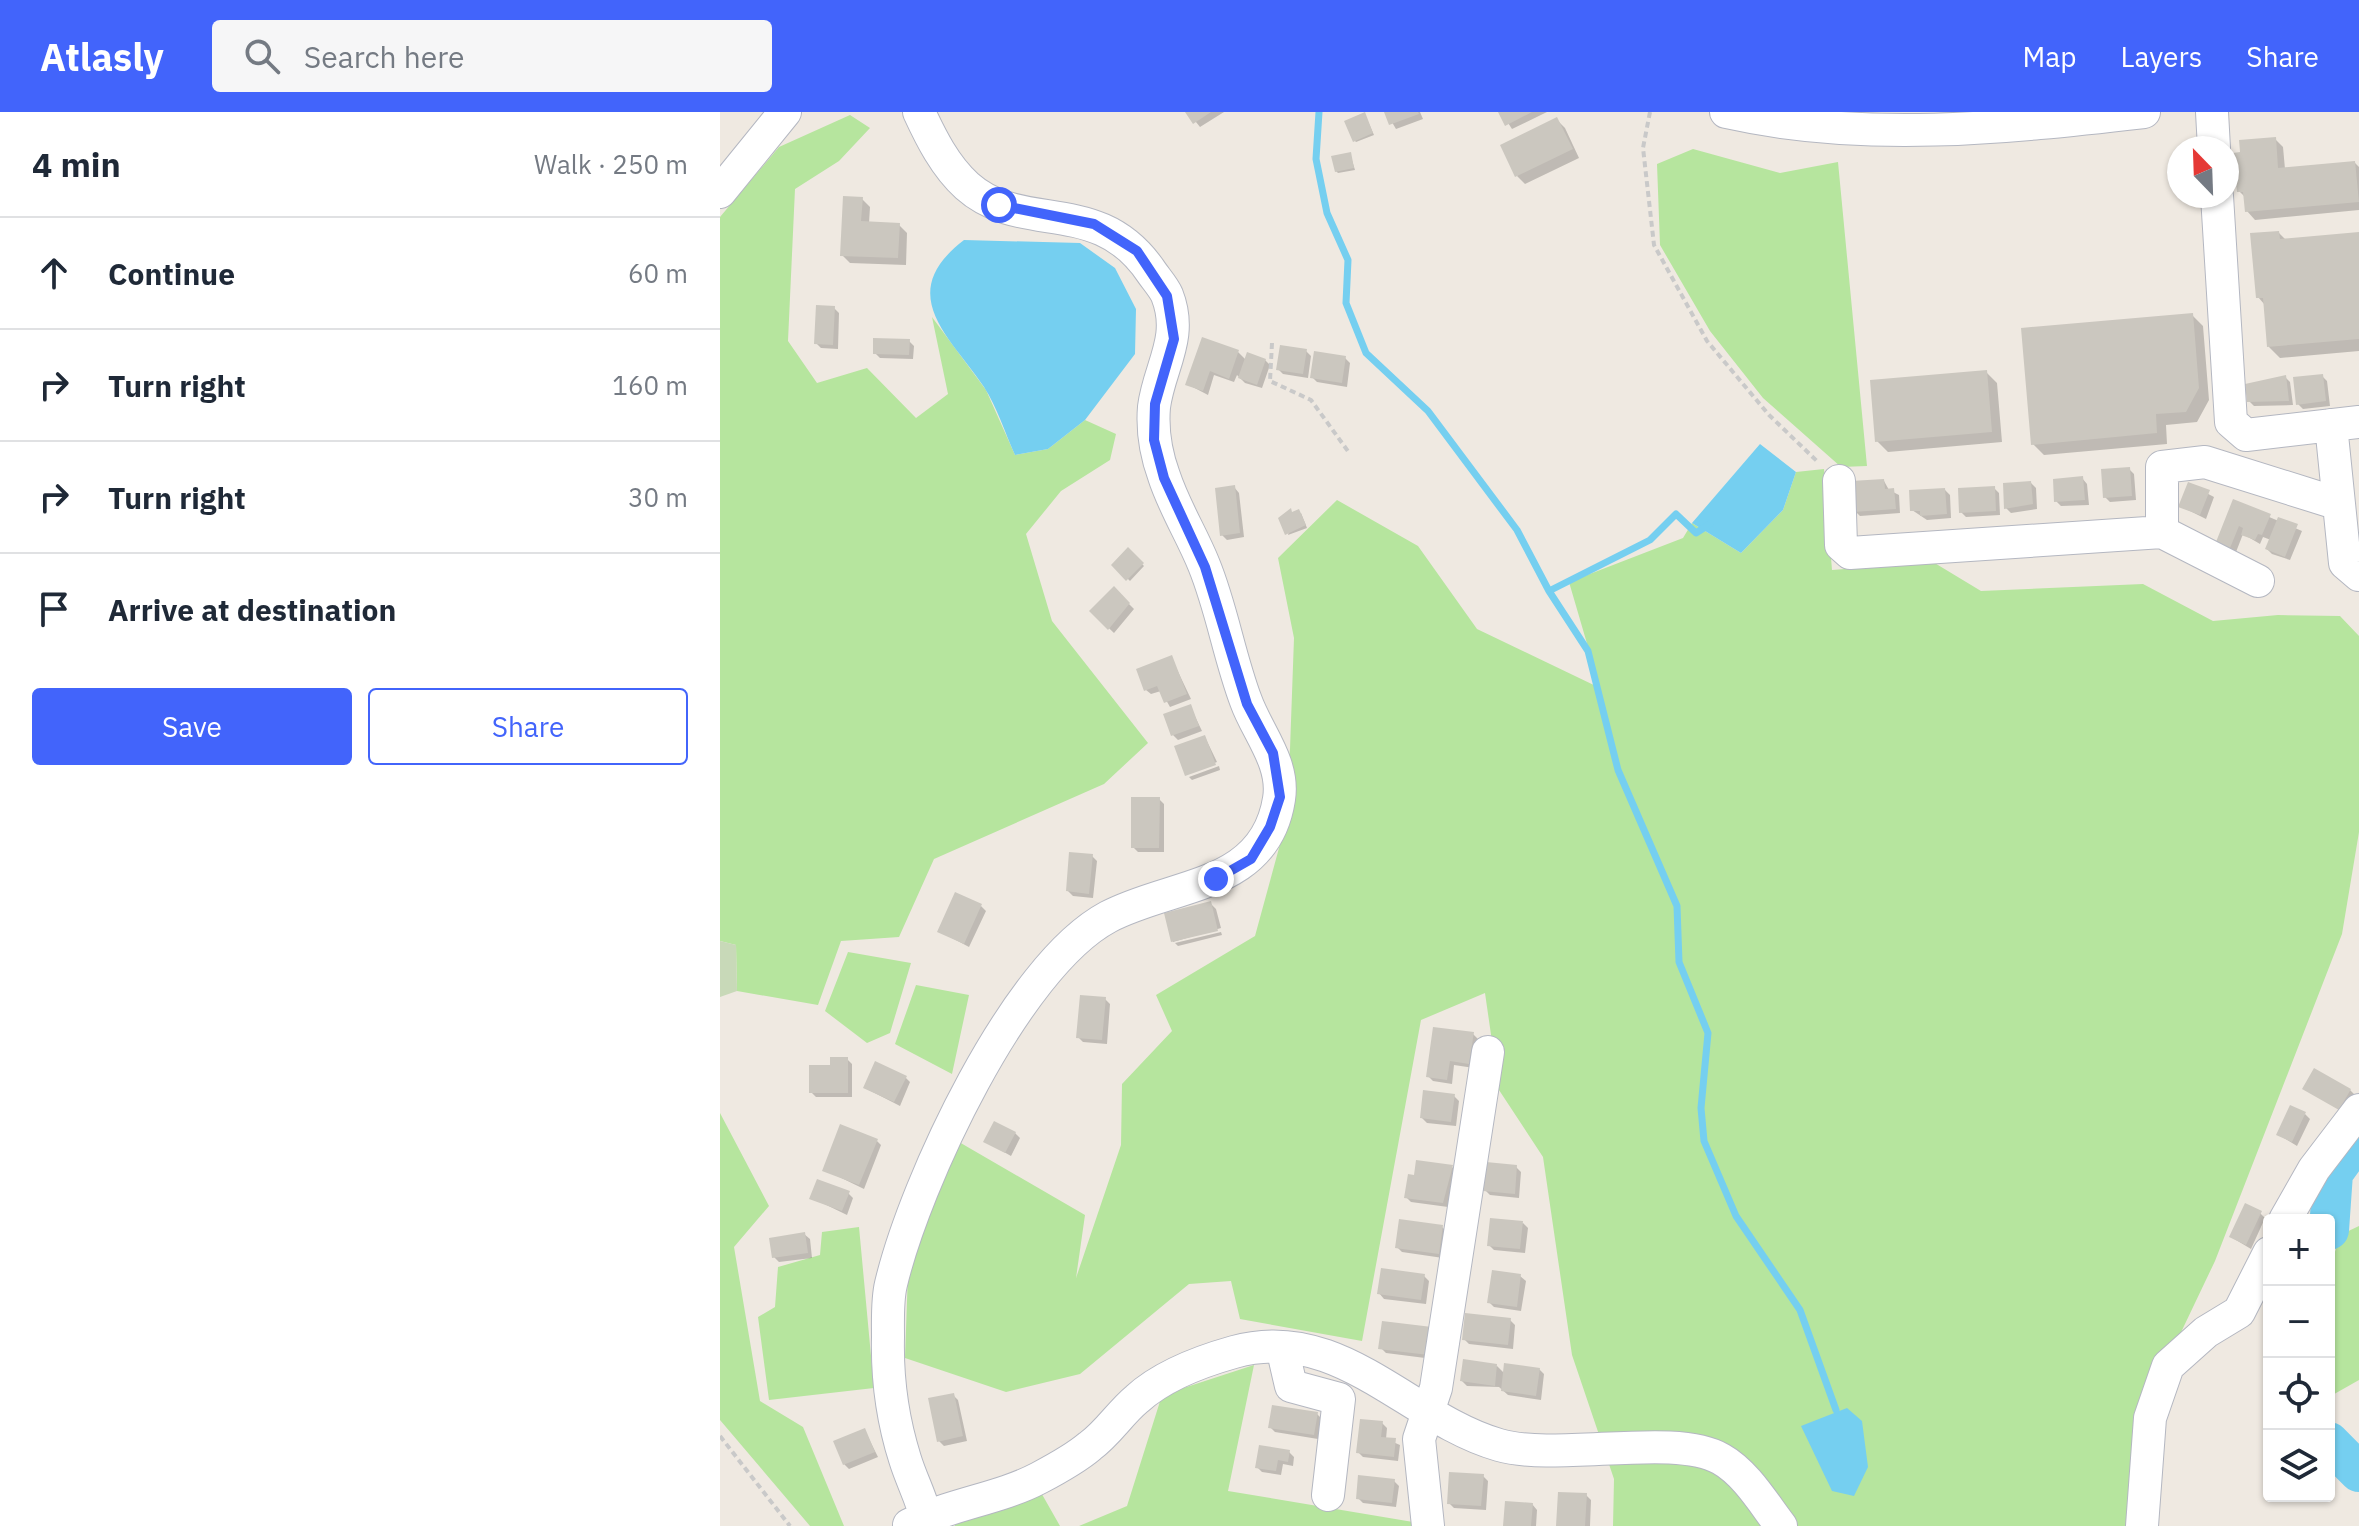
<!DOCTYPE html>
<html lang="en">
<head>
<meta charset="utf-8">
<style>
  :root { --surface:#fff; --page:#f6f6f7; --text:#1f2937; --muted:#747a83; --line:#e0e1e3; --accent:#4264fb }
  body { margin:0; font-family:"IBM Plex Sans",sans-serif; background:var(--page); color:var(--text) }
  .controls { position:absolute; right:24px; bottom:24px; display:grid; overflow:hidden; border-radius:8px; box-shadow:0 2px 6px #0004 }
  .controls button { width:72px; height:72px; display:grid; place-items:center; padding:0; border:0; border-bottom:2px solid var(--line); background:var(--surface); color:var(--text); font:40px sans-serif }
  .compass { position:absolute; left:1447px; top:24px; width:72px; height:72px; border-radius:50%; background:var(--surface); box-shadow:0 2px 6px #0004; rotate:337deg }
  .stop { position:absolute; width:24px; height:24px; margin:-18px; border:6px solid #4264fb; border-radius:50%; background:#fff }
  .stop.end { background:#4264fb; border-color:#fff; box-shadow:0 2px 8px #0008 }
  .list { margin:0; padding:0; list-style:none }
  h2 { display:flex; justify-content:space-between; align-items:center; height:104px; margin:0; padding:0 32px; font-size:34px }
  h2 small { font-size:26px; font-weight:400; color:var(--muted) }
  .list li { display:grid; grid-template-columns:52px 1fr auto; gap:24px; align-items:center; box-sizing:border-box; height:112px; padding:0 32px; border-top:2px solid var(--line) }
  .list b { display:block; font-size:30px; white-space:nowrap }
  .list em { font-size:26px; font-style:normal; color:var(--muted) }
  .actions { display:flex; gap:16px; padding:24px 32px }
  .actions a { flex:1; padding:18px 0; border:2px solid var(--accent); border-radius:8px; text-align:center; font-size:28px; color:var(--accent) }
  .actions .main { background:var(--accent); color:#fff }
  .icon { flex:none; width:44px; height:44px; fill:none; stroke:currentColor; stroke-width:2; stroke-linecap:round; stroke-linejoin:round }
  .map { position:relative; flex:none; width:1639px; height:1414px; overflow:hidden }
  header { display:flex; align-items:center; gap:48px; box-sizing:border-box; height:112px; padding:0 40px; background:var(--accent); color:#fff }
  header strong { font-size:38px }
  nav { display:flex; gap:44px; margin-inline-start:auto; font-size:28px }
  .search { width:560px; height:72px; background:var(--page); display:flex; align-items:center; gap:20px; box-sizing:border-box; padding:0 28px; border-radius:8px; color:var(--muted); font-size:30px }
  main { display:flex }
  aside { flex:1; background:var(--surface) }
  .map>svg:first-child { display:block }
  .green { fill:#b6e59e }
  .cemetery { fill:#c8d9b8 }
  .water { fill:#75cff0 }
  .shadow { fill:#0003 }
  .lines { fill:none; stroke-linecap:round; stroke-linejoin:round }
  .stream { stroke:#75cff0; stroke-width:7 }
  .river { stroke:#75cff0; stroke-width:40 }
  .building { fill:#cbc7bf }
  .minor-casing { stroke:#b4b7c1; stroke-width:34 }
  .path { stroke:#c9c9c9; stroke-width:4; stroke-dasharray:6 4; stroke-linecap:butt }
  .minor { stroke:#fff; stroke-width:32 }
  .route { stroke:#4264fb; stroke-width:10 }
</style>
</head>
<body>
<header>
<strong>Atlasly</strong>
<div class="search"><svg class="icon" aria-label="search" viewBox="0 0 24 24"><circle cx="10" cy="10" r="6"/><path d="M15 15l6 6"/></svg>Search here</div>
<nav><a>Map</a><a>Layers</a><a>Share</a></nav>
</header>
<main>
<aside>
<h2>4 min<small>Walk · 250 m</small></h2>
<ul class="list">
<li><svg class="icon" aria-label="ahead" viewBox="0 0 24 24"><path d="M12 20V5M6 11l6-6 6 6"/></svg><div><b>Continue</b></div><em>60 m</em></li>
<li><svg class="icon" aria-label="right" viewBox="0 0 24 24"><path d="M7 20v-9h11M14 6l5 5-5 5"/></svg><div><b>Turn right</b></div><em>160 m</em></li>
<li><svg class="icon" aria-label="right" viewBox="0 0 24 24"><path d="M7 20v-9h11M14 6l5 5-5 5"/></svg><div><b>Turn right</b></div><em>30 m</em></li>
<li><svg class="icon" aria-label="arrive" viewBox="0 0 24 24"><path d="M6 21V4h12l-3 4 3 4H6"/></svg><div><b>Arrive at destination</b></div></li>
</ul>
<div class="actions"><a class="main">Save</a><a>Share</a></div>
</aside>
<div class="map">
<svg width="1639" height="1414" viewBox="0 0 1639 1414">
  <rect width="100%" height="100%" fill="#efe9e1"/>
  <path class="green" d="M130,3L150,16L119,49L75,77L68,229L97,271L147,256L196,306L228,282L212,205L266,278L295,343L328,337L365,308L396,322L390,348L341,379L306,422L332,509L428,631L384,672L214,747L179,825L121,829L98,893L17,879L16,833L0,829V105L59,35Z
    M973,37L1060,61L1118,50L1147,354L1121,355L1043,286L990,219L940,133L937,52Z
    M1104,357L1112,458L1213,450L1261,479L1423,472L1493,509L1558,503L1620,504L1639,524V720L1622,822L1495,1149L1423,1300L1410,1414H893L894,1367L852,1243L823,1045L779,978L765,881L701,908L642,1229L520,1207L511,1169L469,1172L360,1262L286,1280L185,1246L188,1160L210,1087L239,1030L365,1103L356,1166L401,1033L402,972L452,919L436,883L535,824L562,725L570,637L574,526L558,446L617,388L698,434L757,517L880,576L849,470L963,426L972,411L1021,441L1063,398L1076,360Z
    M128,840L191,851L170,921L147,931L105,899Z
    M196,873L249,883L232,962L175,932Z
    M0,1001L49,1094L14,1135L40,1289L83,1315L124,1414H90L0,1308Z
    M1639,1114V1268L1609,1285V1160L1620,1123Z
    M139,1115L154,1276L49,1288L38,1205L55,1195L58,1155L100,1143L102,1120Z
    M534,1253L508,1379L699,1411L701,1414H359L407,1394L442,1283Z
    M319,1377L340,1414H235L233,1407Z"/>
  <path class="cemetery" d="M0,829L16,833L17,879L0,885Z"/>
  <path class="water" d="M244,128L360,131L395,156L416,197L415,242L365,308L328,337L295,343C285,321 277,295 264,275C229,223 174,182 244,128Z
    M1040,332L1076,360L1063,398L1021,441L972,411Z
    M1127,1296L1142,1309L1148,1355L1134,1384L1112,1379L1081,1314Z"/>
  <path class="shadow" d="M468,0H504L480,15Z
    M666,0H700L703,7L676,17Z
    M781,0H827L792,17Z
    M646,5L654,23L636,30L635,29Z
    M837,8L845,16L859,46L805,72L797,64Z
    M1555,27L1563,35L1565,57L1635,51L1639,55V98L1535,108L1527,99L1526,86L1519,79Z
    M630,42L635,58L618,61L616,59Z
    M142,87L150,95L149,111L179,113L187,121L186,153L130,151L122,143Z
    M1559,121L1566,128L1639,122V239L1560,246L1549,235L1545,193L1538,185Z
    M114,196L119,201L118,237L101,236L96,231Z
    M1472,203L1483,214L1489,288L1477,310L1446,313L1447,332L1324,343L1313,332Z
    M189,229L194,234L193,247L160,246L155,241Z
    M586,239L591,244L588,266L563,262L558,257Z
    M518,240L526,248H545L550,253L542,276L525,271L517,263L514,270L494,263L488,283L467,272Z
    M625,246L630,251L627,275L597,270L592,265Z
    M1266,260L1277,271L1282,330L1168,340L1157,329Z
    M1602,264L1607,269L1610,294L1583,297L1578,292Z
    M1565,265L1570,270L1573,293L1534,294L1529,289Z
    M1409,357L1414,362L1416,388L1390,390L1385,385Z
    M1362,366L1367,372L1369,393L1341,394L1336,389Z
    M1164,369L1169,378L1179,383L1180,401L1140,404L1135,399Z
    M1311,371L1316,376L1317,397L1291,401L1286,396Z
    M1469,372L1494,385L1486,407L1460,394Z
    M514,375L519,381L524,425L507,428L502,423Z
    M1274,376L1279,381L1280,403L1246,405L1241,400Z
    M1225,378L1230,383L1231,406L1207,408L1192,398Z
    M1514,390L1582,419L1570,448L1552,442L1547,437L1551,428L1543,425L1540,432L1523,422L1516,440L1498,430Z
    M581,401L587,416L568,423L573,402Z
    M408,438L424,454L410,469L394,453Z
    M394,477L414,497L394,521L371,499Z
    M451,545L471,587L450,595L441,579L431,582L426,578Z
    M470,594L482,619L458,628L453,623Z
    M485,625L497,650L466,662Z
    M499,654L500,658L472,668L469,665Z
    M439,687L444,692V740H418L413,735Z
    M372,744L377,749L373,786L353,784L348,779Z
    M491,792L496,797L501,816L453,830L446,802Z
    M261,794L266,799L249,835L219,819Z
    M501,820L502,823L458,834L455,831Z
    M385,887L390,892L387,932L363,930L358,925Z
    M753,922L758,927L754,956L734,953L732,972L713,969L708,964Z
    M127,947L132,952V985H96L91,980L112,955Z
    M185,965L190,970L180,994L145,976Z
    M1585,977L1630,978L1635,983L1625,1001Z
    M734,984L739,989L736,1014L707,1011L702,1006Z
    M1585,1002L1590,1007L1577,1034L1559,1023Z
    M295,1021L300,1026L291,1044L266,1030Z
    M156,1028L161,1033L144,1077L105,1058Z
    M732,1055L737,1060L728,1095L691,1090L686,1085Z
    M796,1055L801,1060L799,1086L770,1083L765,1078Z
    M128,1081L133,1086L127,1103L92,1086Z
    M1540,1101L1545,1106L1531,1137L1511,1125Z
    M803,1111L808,1116L805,1141L774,1138L769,1133Z
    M722,1115L727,1120L723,1146L682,1140L677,1135Z
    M84,1122L90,1127L92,1146L59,1150L54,1145Z
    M704,1164L709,1169L706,1192L664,1187L659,1181Z
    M800,1164L806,1169L801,1199L774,1195L769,1190Z
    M790,1208L795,1213L793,1237L749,1232L744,1227Z
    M664,1211L713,1247L666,1241L661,1236Z
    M777,1254L785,1262L819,1257L824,1262L821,1288L788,1283L779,1275L747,1274L742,1269Z
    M233,1283L238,1288L247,1329L224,1334L219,1329Z
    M597,1302L602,1307L598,1327L555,1320L550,1315Z
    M662,1311L667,1316L666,1327L680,1333L678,1349L643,1345L638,1340Z
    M145,1319L158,1345L129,1357L124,1352Z
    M569,1340L574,1345L573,1354L563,1352L561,1363L542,1360L537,1355Z
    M763,1364L768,1369L766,1398L734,1396L729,1391Z
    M674,1369L679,1374L676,1395L643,1391L638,1386Z
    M866,1383L871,1388L870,1414H838Z
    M812,1392L817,1398L816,1414H785Z"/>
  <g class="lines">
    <path class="stream" d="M599,0L596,47L607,101L628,148L626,191L646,241L708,299L797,418L829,479L868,539L898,658L957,794L959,850L988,921L981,996L984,1029L1016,1104L1080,1198L1116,1298
      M829,479L930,428L956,402L976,421L990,412"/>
    <path class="river" d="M1609,1118L1613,1061L1639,1025
      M1609,1330L1639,1360"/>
  </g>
  <path class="building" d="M465,0H491L473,12Z
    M645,0L653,21L633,30L624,9Z
    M664,0H698L699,2L669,13Z
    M778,0H812L785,14Z
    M837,5L853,37L795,65L780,33Z
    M1556,25L1558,56L1635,49L1639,90L1525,100L1523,80H1517L1513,41L1520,40L1519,28Z
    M631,40L634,56L615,60L611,44Z
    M123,84L143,85L141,109L180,111L178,146L120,144Z
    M1559,119L1560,127L1639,120V227L1547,235L1543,186H1536L1530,121Z
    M96,193L115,194L113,233L94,232Z
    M1473,201L1479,276L1466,300L1436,302L1437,321L1311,333L1301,216Z
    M482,225L519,238L509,267L490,259L483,279L465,273Z
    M153,226L190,227L189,243L153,242Z
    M560,233L587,237L583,262L556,258Z
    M594,239L626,244L622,271L590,266Z
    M527,240L546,247L537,273L518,266Z
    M1267,258L1272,320L1155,330L1150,268Z
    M1603,262L1606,289L1576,293L1573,265Z
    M1566,263L1569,289L1527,290L1525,272Z
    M1410,355L1412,384L1383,386L1381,357Z
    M1363,364L1365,388L1334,390L1333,367Z
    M1164,367L1165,377L1174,376L1176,397L1133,400L1131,369Z
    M1311,369L1313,392L1284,397L1283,371Z
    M1468,370L1490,378L1480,403L1458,395Z
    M515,373L520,421L500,424L495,376Z
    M1275,374L1276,399L1239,401L1238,376Z
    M1225,376L1227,402L1200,404V399H1190L1189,378Z
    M1513,387L1551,402L1542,423L1538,422L1535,428L1521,423L1523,416L1519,414L1510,436L1496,430Z
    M571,396L572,400L579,397L586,413L565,423L558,406Z
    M1558,405L1578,412L1565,445L1545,437Z
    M408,435L424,451L406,469L391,453Z
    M394,474L410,491L388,518L369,499Z
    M452,543L467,582L444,591L437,574L424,579L416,557Z
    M471,592L479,614L451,624L443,602Z
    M485,623L496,653L465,664L454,634Z
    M411,685H440L439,736H411Z
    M349,740L373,742L369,782L346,779Z
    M235,780L262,792L244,832L217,820Z
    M491,789L498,819L451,830L444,801Z
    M360,883L386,885L382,928L356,926Z
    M713,915L754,920L749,952L730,949L727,968L706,965Z
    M110,945H128V981H89V953H110Z
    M155,949L187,964L174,990L143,976Z
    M1594,956L1631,977L1619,998L1582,977Z
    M703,978L735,982L731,1010L700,1006Z
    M1570,993L1586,1000L1572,1030L1556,1023Z
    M274,1009L296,1020L285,1041L263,1030Z
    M120,1012L158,1027L139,1073L102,1059Z
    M696,1048L733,1053L723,1091L684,1086L688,1062L694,1063Z
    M766,1050L797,1053L795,1082L763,1079Z
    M97,1067L130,1079L122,1099L89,1087Z
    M1525,1091L1542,1099L1526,1133L1509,1125Z
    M770,1106L803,1109L800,1137L767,1134Z
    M679,1107L723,1113L719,1142L675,1136Z
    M85,1120L88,1141L52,1146L49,1126Z
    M661,1156L705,1162L701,1188L657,1182Z
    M772,1158L801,1162L797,1195L767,1191Z
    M745,1201L791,1206L788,1233L742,1228Z
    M662,1209L712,1215L709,1243L658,1237Z
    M743,1247L777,1252L775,1274L740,1269Z
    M784,1251L820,1256L816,1284L781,1279Z
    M234,1281L243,1324L217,1330L208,1286Z
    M552,1293L598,1300L594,1323L548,1316Z
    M640,1307L663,1309L661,1325L676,1326L674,1345L636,1341Z
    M145,1316L155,1340L123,1353L113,1329Z
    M539,1333L570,1338L568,1350L558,1348L556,1359L535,1356Z
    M729,1360L764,1362L761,1394L727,1392Z
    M638,1363L675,1367L672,1391L636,1387Z
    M838,1380L867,1381L865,1414H836Z
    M785,1389L813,1391L811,1414H783Z"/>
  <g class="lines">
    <g class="minor-casing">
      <path id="minor" d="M199,0C211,26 225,54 247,74C303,124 379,81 432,161C437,168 444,176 447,183C464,226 439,255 434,295C432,319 436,342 444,364C454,395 472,423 484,453C502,497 509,544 526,589C537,620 565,651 559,687C545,777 452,771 388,805C295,855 195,1071 171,1172C167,1188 168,1208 168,1225C167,1265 173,1309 185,1347C192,1370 204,1391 208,1414
        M1006,0C1144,31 1285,16 1424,0
        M1492,0L1494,36
        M0,80L65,0
        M1497,84L1511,310L1526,323L1639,310
        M1611,313L1625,451L1639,463
        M1119,369L1121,433L1130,441L1442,420
        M1538,469L1442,420V355L1485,350L1619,392
        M1565,1108L1594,1057L1639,998
        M562,1235L571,1274L619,1287L608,1383
        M189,1413C230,1392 279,1387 319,1366C336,1357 356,1346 370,1334C388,1321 400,1301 417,1287C442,1264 482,1249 514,1240C619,1210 688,1307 779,1333C838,1350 954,1320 1001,1347C1026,1361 1044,1392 1061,1414
        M708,1414L699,1327L716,1276L768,940
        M1422,1414L1430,1306L1448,1254L1486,1220L1519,1200L1549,1141"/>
    </g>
    <path class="path" d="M930,0L923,36L934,133L987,229L1049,303L1099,351
      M552,231L550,269L591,288L630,342
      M0,1324L70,1414"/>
    <use href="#minor" class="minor"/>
  </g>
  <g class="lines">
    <path class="route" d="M279,93L374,112L417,139L447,184L454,227L435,292L434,328L444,366L485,455L527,592L553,641L560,685L550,715L531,747L496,767"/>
  </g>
</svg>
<div class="controls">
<button>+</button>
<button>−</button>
<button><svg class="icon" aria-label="locate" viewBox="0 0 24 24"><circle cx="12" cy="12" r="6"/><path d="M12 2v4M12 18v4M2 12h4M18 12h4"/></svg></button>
<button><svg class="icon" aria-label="layers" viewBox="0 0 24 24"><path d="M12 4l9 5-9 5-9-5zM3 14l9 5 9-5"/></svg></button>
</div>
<svg class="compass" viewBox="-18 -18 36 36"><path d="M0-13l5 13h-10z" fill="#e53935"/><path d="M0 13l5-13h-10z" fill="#747a83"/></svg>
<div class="stop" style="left:279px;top:93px"></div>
<div class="stop end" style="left:496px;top:767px"></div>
</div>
</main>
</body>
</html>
